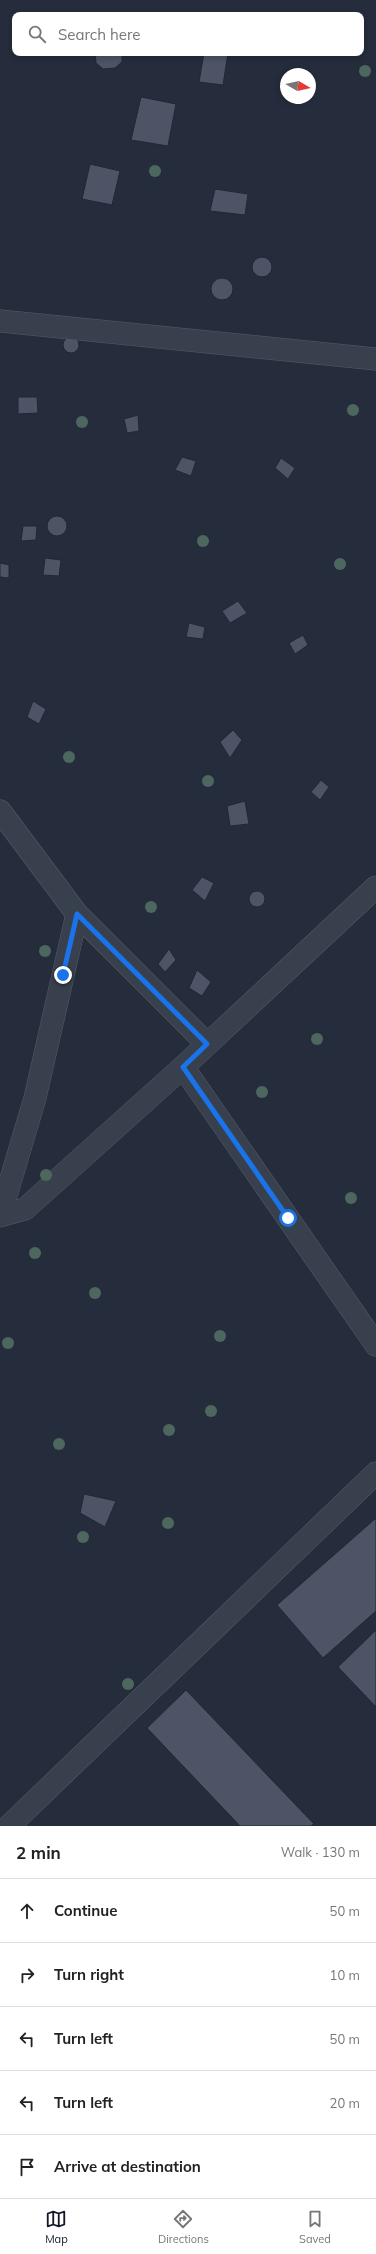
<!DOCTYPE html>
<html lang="en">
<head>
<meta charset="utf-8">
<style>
  :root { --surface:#fff; --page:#f2f2f2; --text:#222; --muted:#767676; --line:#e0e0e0; --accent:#111827 }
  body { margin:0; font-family:Mulish,sans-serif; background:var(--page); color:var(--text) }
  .compass { position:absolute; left:280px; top:68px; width:36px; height:36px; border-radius:50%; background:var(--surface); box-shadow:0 2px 6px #0003; rotate:99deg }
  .stop { position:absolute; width:12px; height:12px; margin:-9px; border:3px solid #1a73e8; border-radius:50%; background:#fff }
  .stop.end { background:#1a73e8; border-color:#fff; box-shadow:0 1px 4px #0008 }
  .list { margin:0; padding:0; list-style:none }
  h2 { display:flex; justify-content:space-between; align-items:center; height:52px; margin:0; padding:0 16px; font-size:17px }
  h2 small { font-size:13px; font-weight:400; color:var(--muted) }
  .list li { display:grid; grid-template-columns:26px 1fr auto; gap:12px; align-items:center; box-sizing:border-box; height:64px; padding:0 16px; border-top:1px solid var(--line) }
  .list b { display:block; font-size:15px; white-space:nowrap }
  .list em { font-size:13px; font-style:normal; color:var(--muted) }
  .icon { flex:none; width:22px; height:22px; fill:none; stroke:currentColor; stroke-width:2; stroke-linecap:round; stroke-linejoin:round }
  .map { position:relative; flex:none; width:376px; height:1826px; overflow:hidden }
  .search { position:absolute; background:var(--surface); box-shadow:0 2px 6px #0003; left:12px; right:12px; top:12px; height:44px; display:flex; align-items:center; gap:10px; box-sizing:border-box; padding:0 14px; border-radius:8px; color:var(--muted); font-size:15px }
  .sheet { height:372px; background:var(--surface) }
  nav { display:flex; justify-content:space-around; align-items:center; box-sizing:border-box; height:56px; border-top:1px solid var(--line); background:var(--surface); font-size:11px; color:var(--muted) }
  nav a { display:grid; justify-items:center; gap:2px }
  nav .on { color:var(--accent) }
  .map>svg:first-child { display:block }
  .building { fill:#4c5465; stroke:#202734 }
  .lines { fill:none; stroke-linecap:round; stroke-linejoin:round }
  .minor-casing { stroke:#545b68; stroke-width:23 }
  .minor { stroke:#39404d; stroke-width:22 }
  .tree { fill:#4d675f }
  .route { stroke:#1a73e8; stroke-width:5 }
</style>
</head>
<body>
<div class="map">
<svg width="376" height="1826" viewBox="0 0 376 1826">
  <rect width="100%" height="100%" fill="#252d3d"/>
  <path class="building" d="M95,53H122V62L115,68L103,69L96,63Z
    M204,53H228L223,85L199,82Z
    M141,97L176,104L168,146L131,140Z
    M90,164L120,171L112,205L82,199Z
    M215,189L248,194L245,215L210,211Z
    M252 267a10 10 0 1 1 20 0a10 10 0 1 1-20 0Z
    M211 289a11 11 0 1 1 22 0a11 11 0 1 1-22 0Z
    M63 345a8 8 0 1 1 16 0a8 8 0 1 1-16 0Z
    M18,397H37L38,413L18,414Z
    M138,415L139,431L127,433L124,419Z
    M182,457L196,461L191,476L175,470Z
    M281,458L295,468L288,479L275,468Z
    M47 526a10 10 0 1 1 20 0a10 10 0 1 1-20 0Z
    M23,526H37L36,540L21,541Z
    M45,558L61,560L59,576L43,575Z
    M0,563L9,565V578L0,577Z
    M238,601L247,613L230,623L222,611Z
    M189,623L205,627L203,639L186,637Z
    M303,635L308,645L295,654L289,643Z
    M33,701L46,709L39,724L27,717Z
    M233,730L242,740L230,758L220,742Z
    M321,780L329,787L320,800L311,792Z
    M245,801L249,824L230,826L227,806Z
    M202,877L214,883L205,901L192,890Z
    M249 899a8 8 0 1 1 16 0a8 8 0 1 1-16 0Z
    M169,949L176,960L165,972L158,964Z
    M197,970L211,982L202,996L189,988Z
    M84,1494L116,1501L105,1527L80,1513Z
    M376,1518V1611L323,1658L277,1605Z
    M376,1630V1707L338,1667Z
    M186,1690L314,1824L311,1826H240L147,1728Z"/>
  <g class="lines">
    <g class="minor-casing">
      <path id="minor" d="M0,321L376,359
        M0,811L77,914L35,1098L0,1216
        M77,914L207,1044
        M183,1067L376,1345
        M0,1216L25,1209L183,1067L376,887
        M9,1826L376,1473"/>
    </g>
    <use href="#minor" class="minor"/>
  </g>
  <g class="tree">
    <circle cx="365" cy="71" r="6"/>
    <circle cx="155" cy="171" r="6"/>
    <circle cx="353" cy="410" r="6"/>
    <circle cx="82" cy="422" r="6"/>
    <circle cx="203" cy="541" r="6"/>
    <circle cx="340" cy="564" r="6"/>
    <circle cx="69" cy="757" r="6"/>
    <circle cx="208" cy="781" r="6"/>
    <circle cx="151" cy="907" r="6"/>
    <circle cx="45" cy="951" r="6"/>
    <circle cx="317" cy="1039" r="6"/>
    <circle cx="262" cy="1092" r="6"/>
    <circle cx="46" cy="1175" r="6"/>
    <circle cx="351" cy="1198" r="6"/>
    <circle cx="35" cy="1253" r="6"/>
    <circle cx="95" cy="1293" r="6"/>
    <circle cx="220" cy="1336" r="6"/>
    <circle cx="8" cy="1343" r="6"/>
    <circle cx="211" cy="1411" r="6"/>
    <circle cx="169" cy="1430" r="6"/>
    <circle cx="59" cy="1444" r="6"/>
    <circle cx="168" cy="1523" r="6"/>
    <circle cx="83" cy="1537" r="6"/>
    <circle cx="128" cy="1684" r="6"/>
  </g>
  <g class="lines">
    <path class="route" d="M63,975L77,914L207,1044L183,1067L288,1218"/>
  </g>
</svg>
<svg class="compass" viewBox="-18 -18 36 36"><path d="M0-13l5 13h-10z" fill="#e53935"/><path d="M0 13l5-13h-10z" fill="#767676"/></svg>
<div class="stop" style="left:288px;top:1218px"></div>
<div class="stop end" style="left:63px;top:975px"></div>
<div class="search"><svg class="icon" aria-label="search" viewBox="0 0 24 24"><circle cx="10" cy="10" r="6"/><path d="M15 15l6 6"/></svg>Search here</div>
</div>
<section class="sheet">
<h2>2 min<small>Walk · 130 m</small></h2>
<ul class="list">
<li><svg class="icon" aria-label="ahead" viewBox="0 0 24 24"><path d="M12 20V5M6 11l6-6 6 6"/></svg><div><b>Continue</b></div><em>50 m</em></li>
<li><svg class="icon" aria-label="right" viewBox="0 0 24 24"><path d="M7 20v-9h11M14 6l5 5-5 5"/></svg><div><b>Turn right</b></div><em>10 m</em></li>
<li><svg class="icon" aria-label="left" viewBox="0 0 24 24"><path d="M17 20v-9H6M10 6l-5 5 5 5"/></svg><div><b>Turn left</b></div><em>50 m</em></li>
<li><svg class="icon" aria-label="left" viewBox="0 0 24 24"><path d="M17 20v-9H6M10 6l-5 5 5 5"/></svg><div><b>Turn left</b></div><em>20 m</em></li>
<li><svg class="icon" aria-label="arrive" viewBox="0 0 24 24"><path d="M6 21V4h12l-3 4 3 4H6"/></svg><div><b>Arrive at destination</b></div></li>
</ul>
</section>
<nav>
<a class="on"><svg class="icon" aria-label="map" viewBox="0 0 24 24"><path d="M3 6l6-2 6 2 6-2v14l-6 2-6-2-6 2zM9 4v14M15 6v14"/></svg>Map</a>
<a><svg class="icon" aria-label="directions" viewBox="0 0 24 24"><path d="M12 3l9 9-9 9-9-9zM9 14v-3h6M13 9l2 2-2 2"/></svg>Directions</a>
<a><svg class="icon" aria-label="saved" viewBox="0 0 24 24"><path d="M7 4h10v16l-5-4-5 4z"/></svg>Saved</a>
</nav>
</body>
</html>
